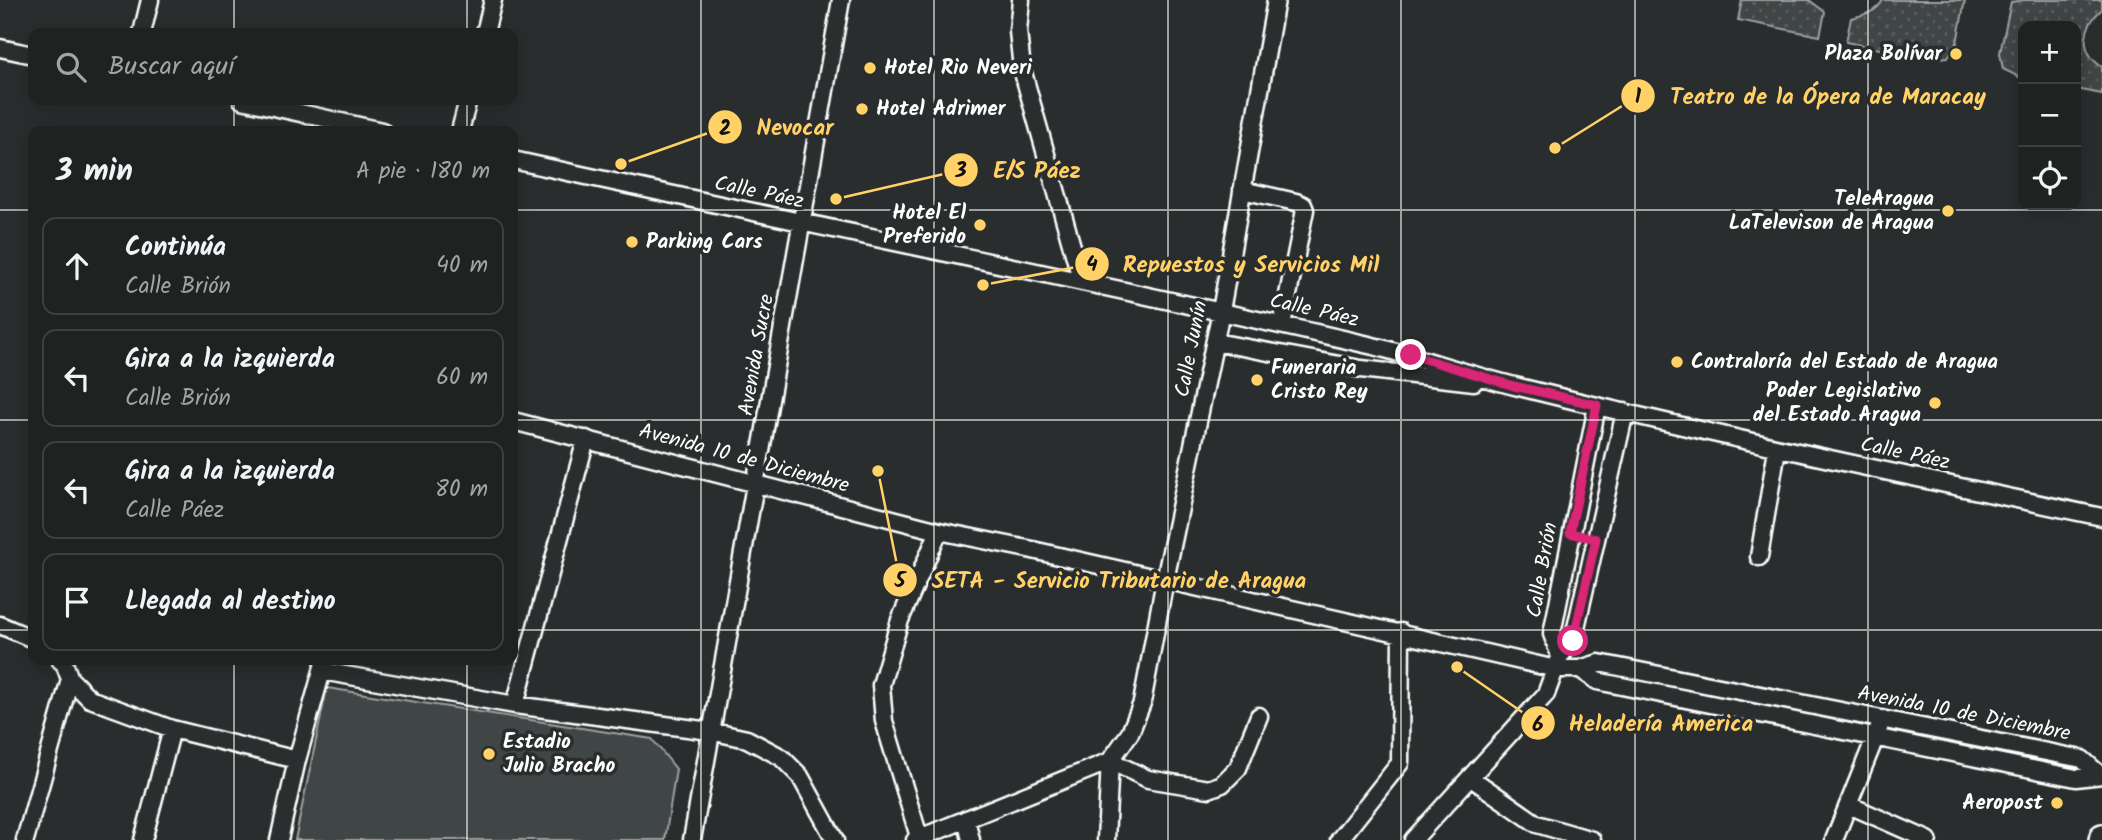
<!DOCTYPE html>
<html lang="es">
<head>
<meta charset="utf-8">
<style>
  :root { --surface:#202222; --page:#2d2f2f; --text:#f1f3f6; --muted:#a2a4a5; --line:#3d3f40 }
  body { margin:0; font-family:Kalam,sans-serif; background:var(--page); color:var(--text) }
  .controls { position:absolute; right:21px; top:21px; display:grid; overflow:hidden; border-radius:14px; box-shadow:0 4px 18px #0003 }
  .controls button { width:63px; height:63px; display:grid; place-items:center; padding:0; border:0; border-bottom:2px solid var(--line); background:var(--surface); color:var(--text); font:35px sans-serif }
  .stop { position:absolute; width:21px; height:21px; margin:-16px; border:5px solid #db2777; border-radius:50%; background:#fff }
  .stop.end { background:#db2777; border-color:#fff; box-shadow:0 2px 7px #0008 }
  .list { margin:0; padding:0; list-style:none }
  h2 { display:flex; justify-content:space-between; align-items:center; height:91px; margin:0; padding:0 28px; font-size:30px }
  h2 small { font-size:23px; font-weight:400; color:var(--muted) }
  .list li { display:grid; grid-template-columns:46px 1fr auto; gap:21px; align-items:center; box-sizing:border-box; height:98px; margin:0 14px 14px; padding:0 14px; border:2px solid var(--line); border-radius:14px }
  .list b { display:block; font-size:26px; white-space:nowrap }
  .list p { margin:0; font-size:23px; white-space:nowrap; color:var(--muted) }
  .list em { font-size:23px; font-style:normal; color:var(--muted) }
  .icon { flex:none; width:38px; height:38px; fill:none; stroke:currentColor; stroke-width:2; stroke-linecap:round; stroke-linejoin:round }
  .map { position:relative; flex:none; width:2102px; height:840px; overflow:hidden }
  .search { position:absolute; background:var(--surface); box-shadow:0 4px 18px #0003; left:28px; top:28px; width:490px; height:77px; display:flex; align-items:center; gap:18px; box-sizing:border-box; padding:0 24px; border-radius:14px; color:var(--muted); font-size:26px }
  .panel { position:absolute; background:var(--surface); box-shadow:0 4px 18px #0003; left:28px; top:126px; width:490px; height:539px; border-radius:14px }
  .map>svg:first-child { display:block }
  .grass { fill:url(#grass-dots); stroke:#a0a2a2; stroke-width:2 }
  .pitch { fill:#414445; stroke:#a0a2a2; stroke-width:2 }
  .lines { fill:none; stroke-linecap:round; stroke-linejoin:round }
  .street-casing { stroke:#fff; stroke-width:21 }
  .secondary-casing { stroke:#fff; stroke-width:28 }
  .street { stroke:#2a2d2e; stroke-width:16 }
  .secondary { stroke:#2a2d2e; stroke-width:23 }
  .route { stroke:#db2777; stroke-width:9 }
  .grid { fill:none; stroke:#fff; stroke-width:2; stroke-opacity:0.55 }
  .poi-dot { fill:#ffd166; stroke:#2a2d2e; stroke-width:2.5 }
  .labels { text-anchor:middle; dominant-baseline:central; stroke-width:7; stroke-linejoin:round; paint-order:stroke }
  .poi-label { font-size:21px; font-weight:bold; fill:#fff; stroke:#2a2d2e; text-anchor:start }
  .street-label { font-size:21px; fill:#fff; stroke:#2a2d2e }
  .leader { fill:none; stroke:#ffd166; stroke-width:2.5 }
  .callout-dot { fill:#ffd166; stroke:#2a2d2e; stroke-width:2.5 }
  .mark-label { font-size:21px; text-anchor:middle; font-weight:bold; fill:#111 }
  .callout-label { font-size:23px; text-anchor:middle; font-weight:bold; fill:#ffd166; stroke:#2a2d2e; stroke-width:7; stroke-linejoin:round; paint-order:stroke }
</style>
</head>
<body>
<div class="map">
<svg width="2102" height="840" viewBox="0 0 2102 840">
  <defs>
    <pattern id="grass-dots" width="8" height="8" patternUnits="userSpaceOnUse" patternTransform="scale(1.75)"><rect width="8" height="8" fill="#414445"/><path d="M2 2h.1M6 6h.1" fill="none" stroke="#5e6061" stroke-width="1.8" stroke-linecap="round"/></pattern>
  </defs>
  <rect width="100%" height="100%" fill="#2a2d2e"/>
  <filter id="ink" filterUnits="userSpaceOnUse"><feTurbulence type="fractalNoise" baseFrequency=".0143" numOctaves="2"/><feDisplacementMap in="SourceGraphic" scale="14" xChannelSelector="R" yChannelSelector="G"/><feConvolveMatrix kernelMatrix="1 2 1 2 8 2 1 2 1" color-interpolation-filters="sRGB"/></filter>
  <g filter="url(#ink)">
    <path class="grass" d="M1742,0H1809L1825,12L1820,36L1738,20Z
      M1883,0H1965L1957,43L1948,57L1928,59L1846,42L1851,18C1864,15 1877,12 1883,0Z
      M2025,0H2102V9C2083,26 2078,51 2102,67V94L2076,89V26H2023V79L2003,69L2000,53L2011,2Z"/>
    <path class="pitch" d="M327,688L652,739L676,769L665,840H295Z"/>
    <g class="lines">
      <g class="street-casing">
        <path id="street" d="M1021,0L1018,31L1022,69L1082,282
          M142,33L150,0
          M485,33L493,0
          M0,48L33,55
          M242,100L382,131
          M460,131L468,100
          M513,160C798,223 1084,280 1369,345C1420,357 1468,375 1519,387C1712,435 1907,476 2102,517
          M1242,190L1296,202L1303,205L1305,210L1282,325
          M1215,342L1361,369L1474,382
          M513,421L939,531L1028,549L1556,669H1580L1599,663L2082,759L2100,775
          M1759,557L1777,449
          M0,625L33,639
          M1560,656L1552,634L1597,406
          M1580,669L1597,681L2076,778L2102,775
          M322,671L515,705L710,731L747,739L781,757L800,776L835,840
          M70,679L90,699L172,729L297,760
          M515,705L586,439
          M1471,778L1537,824L1592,840
          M1849,805L1928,840
          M966,819L971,840
          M25,840L70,679L64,663L60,660
          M143,840L172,729
          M279,840L297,760L325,660
          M692,840L841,0
          M915,840L1110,761L1130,733L1142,703L1165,580L1221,311L1276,0
          M920,840L884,721L881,685L900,620L939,531
          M1106,840L1110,761L1148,779L1209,789L1222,784L1238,768L1259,716
          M1339,840L1400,763L1401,632
          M1413,840L1546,694L1560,656L1573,641L1625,412
          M1834,840L1879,728"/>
      </g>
      <g class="secondary-casing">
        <path id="secondary" d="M2101,840L2102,836"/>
      </g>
      <use href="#street" class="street"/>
      <use href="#secondary" class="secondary"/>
    </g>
  </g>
  <g class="lines" filter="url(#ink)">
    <path class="route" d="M1411,355L1514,386L1597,405L1570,533L1596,539L1573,641"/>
  </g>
  <path class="grid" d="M234,0V33M467,0V33M701,0V840M934,0V840M1168,0V840M1401,0V840M1635,0V840M1868,0V840M234,100V131M467,100V131M0,210H33M513,210H2102M0,420H33M513,420H2102M0,630H33M513,630H2102M234,660V840M467,660V840"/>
  <g class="poi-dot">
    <circle cx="1956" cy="54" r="7"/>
    <circle cx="870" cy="68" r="7"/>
    <circle cx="862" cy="109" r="7"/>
    <circle cx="1948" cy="211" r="7"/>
    <circle cx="980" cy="225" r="7"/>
    <circle cx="632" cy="242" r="7"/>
    <circle cx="1677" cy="362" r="7"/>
    <circle cx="1257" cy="380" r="7"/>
    <circle cx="1935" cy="403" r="7"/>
    <circle cx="489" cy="754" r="7"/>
    <circle cx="2057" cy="803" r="7"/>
  </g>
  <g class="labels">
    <g class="poi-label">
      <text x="1942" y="54" text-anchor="end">Plaza Bolívar</text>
      <text x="884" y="68">Hotel Rio Neveri</text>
      <text x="876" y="109">Hotel Adrimer</text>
      <text x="1934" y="199" text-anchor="end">TeleAragua<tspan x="1934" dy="24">LaTelevison de Aragua</tspan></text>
      <text x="966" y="213" text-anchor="end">Hotel El<tspan x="966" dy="24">Preferido</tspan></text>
      <text x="646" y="242">Parking Cars</text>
      <text x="1691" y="362">Contraloría del Estado de Aragua</text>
      <text x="1271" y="368">Funeraria<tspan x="1271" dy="24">Cristo Rey</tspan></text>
      <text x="1921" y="391" text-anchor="end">Poder Legislativo<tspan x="1921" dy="24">del Estado Aragua</tspan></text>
      <text x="503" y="742">Estadio<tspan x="503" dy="24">Julio Bracho</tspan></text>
      <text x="2043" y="803" text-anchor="end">Aeropost</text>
    </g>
    <g class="street-label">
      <text transform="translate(759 193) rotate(12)">Calle Páez</text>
      <text transform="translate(1314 311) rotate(13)">Calle Páez</text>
      <text transform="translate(1192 349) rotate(-79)">Calle Junín</text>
      <text transform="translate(757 355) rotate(-80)">Avenida Sucre</text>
      <text transform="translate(1905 454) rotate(12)">Calle Páez</text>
      <text transform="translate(744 459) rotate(15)">Avenida 10 de Diciembre</text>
      <text transform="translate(1543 570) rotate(-80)">Calle Brión</text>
      <text transform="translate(1964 714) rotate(11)">Avenida 10 de Diciembre</text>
    </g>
  </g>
  <path class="leader" d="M1555 148L1638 96M621 164L725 127M836 199L961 170M983 285L1092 264M878 471L900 580M1457 667L1538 723"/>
  <g class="callout-dot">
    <circle cx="1555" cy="148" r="7"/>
    <circle cx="621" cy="164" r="7"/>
    <circle cx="836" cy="199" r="7"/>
    <circle cx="983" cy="285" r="7"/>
    <circle cx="878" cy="471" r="7"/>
    <circle cx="1457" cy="667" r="7"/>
    <circle cx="1638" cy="96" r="18"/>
    <circle cx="725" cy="127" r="18"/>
    <circle cx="961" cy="170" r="18"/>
    <circle cx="1092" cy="264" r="18"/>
    <circle cx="900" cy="580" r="18"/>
    <circle cx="1538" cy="723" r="18"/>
  </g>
  <g class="mark-label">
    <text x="1638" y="103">1</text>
    <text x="725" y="135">2</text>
    <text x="961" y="177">3</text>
    <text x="1092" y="271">4</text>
    <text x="900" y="587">5</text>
    <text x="1538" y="731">6</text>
  </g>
  <g class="callout-label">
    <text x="1828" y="104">Teatro de la Ópera de Maracay</text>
    <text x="795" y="135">Nevocar</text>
    <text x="1037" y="178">E/S Páez</text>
    <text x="1251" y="272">Repuestos y Servicios Mil</text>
    <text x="1119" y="588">SETA - Servicio Tributario de Aragua</text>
    <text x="1661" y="731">Heladería America</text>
  </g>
</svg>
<div class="controls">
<button>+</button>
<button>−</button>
<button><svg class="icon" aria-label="locate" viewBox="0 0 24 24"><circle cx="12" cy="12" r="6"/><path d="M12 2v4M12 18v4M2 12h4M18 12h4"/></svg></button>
</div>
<div class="stop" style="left:1573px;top:641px"></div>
<div class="stop end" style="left:1411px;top:355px"></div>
<div class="search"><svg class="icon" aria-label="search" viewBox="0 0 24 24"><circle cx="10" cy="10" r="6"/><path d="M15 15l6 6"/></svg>Buscar aquí</div>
<section class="panel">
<h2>3 min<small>A pie · 180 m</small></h2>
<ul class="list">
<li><svg class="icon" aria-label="ahead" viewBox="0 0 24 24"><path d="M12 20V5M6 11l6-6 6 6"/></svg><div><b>Continúa</b><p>Calle Brión</p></div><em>40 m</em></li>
<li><svg class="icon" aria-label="left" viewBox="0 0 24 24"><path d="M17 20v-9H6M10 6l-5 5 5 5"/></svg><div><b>Gira a la izquierda</b><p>Calle Brión</p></div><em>60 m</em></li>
<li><svg class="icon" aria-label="left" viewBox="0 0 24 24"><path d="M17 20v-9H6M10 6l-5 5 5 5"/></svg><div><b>Gira a la izquierda</b><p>Calle Páez</p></div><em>80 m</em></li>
<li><svg class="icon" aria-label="arrive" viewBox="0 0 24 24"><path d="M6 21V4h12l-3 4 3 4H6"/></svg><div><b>Llegada al destino</b></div></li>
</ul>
</section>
</div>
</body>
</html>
